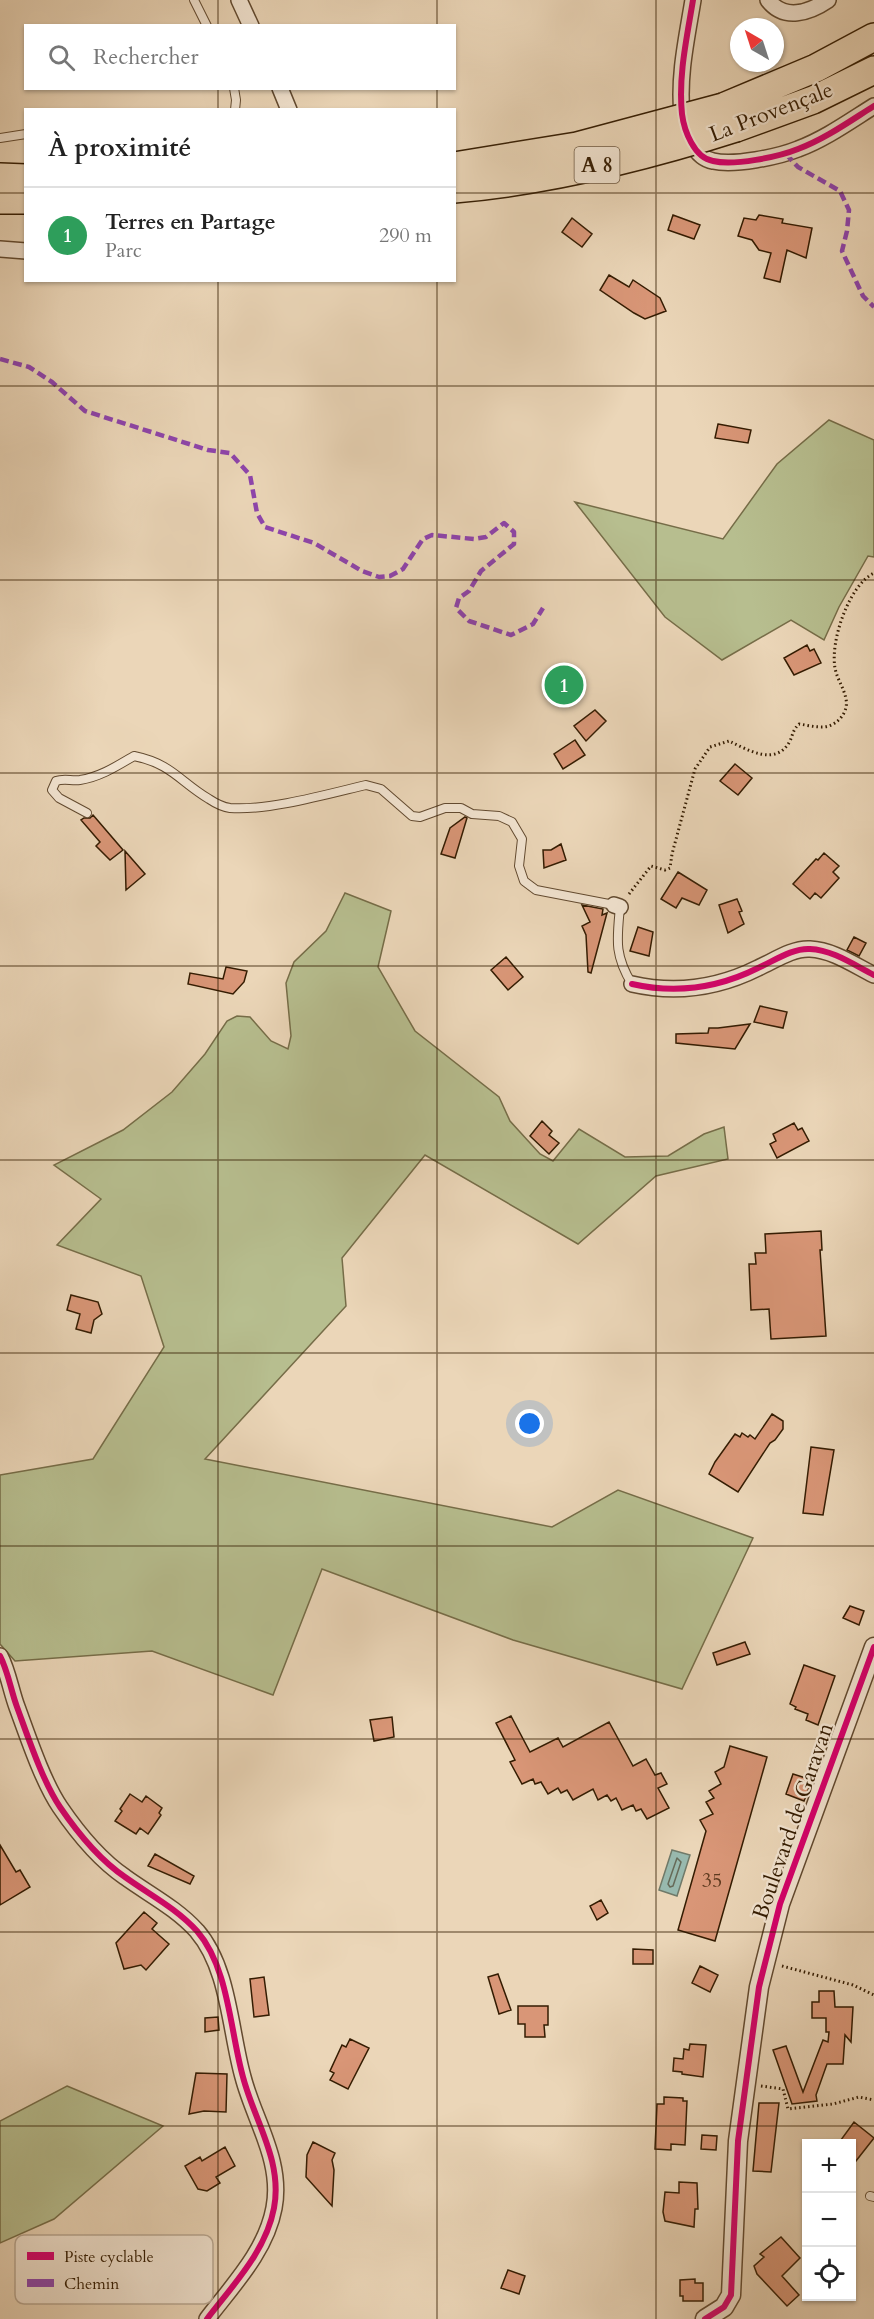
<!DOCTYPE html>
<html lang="fr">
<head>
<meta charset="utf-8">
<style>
  :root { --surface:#fff; --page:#f2f2f2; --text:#222; --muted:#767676; --line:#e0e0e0; --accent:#8f2418 }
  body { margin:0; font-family:Cardo,serif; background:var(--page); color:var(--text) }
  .controls { position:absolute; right:18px; bottom:18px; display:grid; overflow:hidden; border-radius:0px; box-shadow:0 2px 4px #0004 }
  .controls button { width:54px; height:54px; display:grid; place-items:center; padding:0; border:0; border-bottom:2px solid var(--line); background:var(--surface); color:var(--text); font:30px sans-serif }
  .compass { position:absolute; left:730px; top:18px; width:54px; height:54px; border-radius:50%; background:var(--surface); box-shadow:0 2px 4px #0004; rotate:321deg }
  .you { position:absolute; left:530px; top:1424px; width:21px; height:21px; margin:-15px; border:4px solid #fff; border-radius:50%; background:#1a73e8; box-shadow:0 0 0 9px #1a73e833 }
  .badge { display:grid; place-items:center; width:39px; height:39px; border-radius:50%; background:var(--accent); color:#fff; font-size:20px; font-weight:700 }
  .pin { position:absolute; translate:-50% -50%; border:3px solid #fff; box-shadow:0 2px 6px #0006 }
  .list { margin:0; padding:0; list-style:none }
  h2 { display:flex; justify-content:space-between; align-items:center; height:78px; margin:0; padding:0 24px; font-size:26px }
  h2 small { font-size:20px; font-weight:400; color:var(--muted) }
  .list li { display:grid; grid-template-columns:39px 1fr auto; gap:18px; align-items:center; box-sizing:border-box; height:96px; padding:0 24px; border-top:2px solid var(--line) }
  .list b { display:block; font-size:22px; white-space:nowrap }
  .list p { margin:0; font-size:20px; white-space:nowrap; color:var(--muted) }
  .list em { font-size:20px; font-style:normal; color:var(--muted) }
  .icon { flex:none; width:33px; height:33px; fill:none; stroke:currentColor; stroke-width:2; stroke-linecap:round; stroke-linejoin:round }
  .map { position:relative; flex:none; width:874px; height:2319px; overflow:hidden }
  .search { position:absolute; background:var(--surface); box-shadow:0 2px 4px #0004; left:24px; top:24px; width:432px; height:66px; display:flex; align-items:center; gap:15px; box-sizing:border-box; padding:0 21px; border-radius:0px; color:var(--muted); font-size:22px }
  .panel { position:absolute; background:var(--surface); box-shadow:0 2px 4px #0004; left:24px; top:108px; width:432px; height:174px; border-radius:0px }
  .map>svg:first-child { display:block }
  .green { fill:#b7be8f; stroke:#766d48; stroke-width:1.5 }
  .water { fill:#98b9ae; stroke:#707a69; stroke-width:1.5 }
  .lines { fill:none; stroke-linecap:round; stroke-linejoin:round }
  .shore { stroke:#666a58; stroke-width:1.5 }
  .building { fill:#d99677; stroke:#341c02; stroke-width:1.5 }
  .service-casing { stroke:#624a30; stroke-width:10 }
  .minor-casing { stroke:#624a30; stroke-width:18 }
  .tertiary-casing { stroke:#624a30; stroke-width:21 }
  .motorway-casing { stroke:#341c02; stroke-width:30 }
  .path { stroke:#341c02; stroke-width:3; stroke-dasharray:1.5 3; stroke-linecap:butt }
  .service { stroke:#f2e4d1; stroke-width:8 }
  .minor { stroke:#f2e4d1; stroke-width:15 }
  .tertiary { stroke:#f2e4d1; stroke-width:18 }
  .motorway { stroke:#ebd6b8; stroke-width:27 }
  .motorway-bridge-casing { stroke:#341c02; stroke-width:30; stroke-linecap:butt }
  .motorway-bridge { stroke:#ebd6b8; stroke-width:27 }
  .quiet { stroke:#8e44ad; stroke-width:4.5; stroke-dasharray:9 4.5; stroke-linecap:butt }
  .cycleway-casing { stroke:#f2e4d1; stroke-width:10 }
  .cycleway { stroke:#d6006c; stroke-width:6 }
  .grid { fill:none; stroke:#341c02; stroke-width:1.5; stroke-opacity:0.55 }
  .labels { text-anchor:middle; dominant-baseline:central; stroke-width:4.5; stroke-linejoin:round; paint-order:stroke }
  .number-label { font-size:20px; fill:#5d3a1f }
  .shield { fill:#f2e4d1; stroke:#6d5840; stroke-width:1.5 }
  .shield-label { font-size:21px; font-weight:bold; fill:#341c02 }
  .street-label { font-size:22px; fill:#341c02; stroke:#f2e4d1 }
  .key { fill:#f2e4d1; stroke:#b9a893; stroke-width:1.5 }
  .key-label { font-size:16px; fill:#341c02 }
</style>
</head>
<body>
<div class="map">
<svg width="874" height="2319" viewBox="0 0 874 2319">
  <rect width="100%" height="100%" fill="#ebd6b8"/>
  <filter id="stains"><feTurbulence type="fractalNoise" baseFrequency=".00333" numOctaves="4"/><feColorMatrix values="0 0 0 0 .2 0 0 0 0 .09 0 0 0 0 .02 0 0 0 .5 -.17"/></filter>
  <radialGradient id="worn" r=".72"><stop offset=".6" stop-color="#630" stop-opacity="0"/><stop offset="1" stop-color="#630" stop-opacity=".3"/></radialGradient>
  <path class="green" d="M829,420L874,440V557L868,556L839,607L824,640L791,620L722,660L665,617L575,502L723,539L777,464Z
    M345,893L391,911L378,967L415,1031L499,1097L510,1121L540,1154L553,1161L579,1129L625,1157L668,1156L704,1134L724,1127L728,1159L656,1176L578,1244L425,1155L342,1258L346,1306L205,1459L552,1527L618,1490L753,1538L682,1689L513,1640L322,1569L273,1695L152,1651L15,1661L0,1644V1475L93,1459L164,1347L141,1276L57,1245L101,1199L54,1165L123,1130L172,1092L205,1054L227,1021L237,1016L250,1017L271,1041L288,1049L291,1036L286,983L294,962L326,931Z
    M67,2086L163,2126L54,2219L0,2243V2121Z"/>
  <path class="water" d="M672,1850L690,1855L677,1896L659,1890Z"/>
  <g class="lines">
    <path class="shore" d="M677,1858L681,1862L673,1886L670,1887L668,1884Z"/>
  </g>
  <path class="building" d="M673,215L700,225L694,239L668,230Z
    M759,215L783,219L782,223L812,228L806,258L787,250L780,282L764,278L771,253L759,250L752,240L738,236L744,218L756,220Z
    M572,218L592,234L582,247L562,232Z
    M609,275L629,287L633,280L660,298L666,311L645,319L634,313L600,290Z
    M718,424L751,430L748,443L715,438Z
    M807,645L810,651L814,649L821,663L794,675L784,658Z
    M595,710L606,721L586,741L574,726Z
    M575,740L585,755L563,769L554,754Z
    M735,764L752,778L738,795L720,781Z
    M93,815L123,850L110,860L96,846L100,842L81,820L84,818H90Z
    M465,817L467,818L455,858L441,854L450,828Z
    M561,844L566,860L544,868L543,850H551Z
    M125,851L145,874L126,890Z
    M824,853L839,866L833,872L839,878L821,898L815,893L810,899L793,884L816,859L818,860Z
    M678,872L707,890L699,905L682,898L676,908L661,899Z
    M737,899L742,911L739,912L744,924L728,933L719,905Z
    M582,905L603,909L602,915L607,913L591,973L588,972L586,935L582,926L590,922Z
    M638,927L653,932L649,956L630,951Z
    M854,937L866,943L859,956L847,950Z
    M506,957L523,977L508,990L491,970Z
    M226,967L247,971L244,982L233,994L188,984L190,973L223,979Z
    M760,1006L787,1012L783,1028L754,1022Z
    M750,1024L735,1049L676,1043V1034L708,1033L709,1028H718Z
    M542,1121L552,1131L549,1135L559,1143L549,1154L530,1136Z
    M794,1123L798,1130L802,1128L809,1141L777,1158L770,1144L776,1141L773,1134Z
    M821,1231L822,1250H820L826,1336L771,1339L769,1309L751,1310L749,1264H756L755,1253H766L765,1234Z
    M71,1295L98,1302L102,1314L94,1320L91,1333L76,1329L80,1314L67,1310Z
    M772,1414L783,1421V1429L775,1440L770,1443L738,1492L709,1474L715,1462L735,1434L740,1437L742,1433L748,1437L750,1435L755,1439Z
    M811,1447L834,1450L823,1515L803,1513Z
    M850,1606L864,1611L859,1625L843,1618Z
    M745,1642L750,1654L717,1665L713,1653Z
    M804,1665L835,1676L818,1725L806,1720L808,1714L795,1709L796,1707L790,1704Z
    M511,1716L530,1752L558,1738L563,1747L609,1722L633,1766L646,1759L655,1775L661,1773L667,1784L658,1788L669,1808L647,1819L641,1809L636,1811L633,1805L622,1810L616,1798L611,1801L607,1795L598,1800L593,1789L573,1800L567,1790L561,1793L558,1788L548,1794L541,1782L535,1784L533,1779L522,1784L510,1762L515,1760L496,1723Z
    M392,1717L394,1737L374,1741L370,1720Z
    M730,1746L767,1757L715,1941L678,1930L706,1831L700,1820L713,1814L706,1802L714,1798L709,1791L721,1784L715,1772L724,1767Z
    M793,1774L812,1780L804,1801L786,1794Z
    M130,1794L142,1802L146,1796L162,1808L159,1813L161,1815L148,1834L140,1828L136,1834L115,1821L122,1811L120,1809Z
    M0,1845L16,1872L20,1870L30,1887L0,1905Z
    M155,1854L194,1876L190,1884L148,1866Z
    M601,1900L608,1913L597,1920L590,1906Z
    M144,1912L157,1923L152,1929L169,1944L146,1970L141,1965L124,1969L116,1943Z
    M633,1949L653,1950V1964H633Z
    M700,1966L718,1975L710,1992L692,1983Z
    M498,1974L511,2010L499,2014L488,1977Z
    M264,1977L269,2015L254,2017L250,1979Z
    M819,1991H834L835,2007H853L851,2042L845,2035L843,2064H827L816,2095L817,2101L792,2104L773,2050L786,2046L803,2092L823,2040L828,2042L829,2032H826V2018H812V2002H819Z
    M518,2006H548V2025H544L545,2037H525V2024H518Z
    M218,2017L219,2030L205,2032V2018Z
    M350,2039L369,2048L348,2089L330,2080L334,2073L330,2071L342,2045L346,2047Z
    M690,2044L706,2045L703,2077L682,2074V2072L673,2071L674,2058L683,2059L684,2049L689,2050Z
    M196,2073L227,2074L226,2112L204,2111L189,2114Z
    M664,2097L683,2098V2101H687L685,2145L671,2144V2150L655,2149L657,2104H664Z
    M759,2103H779L771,2172L753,2171Z
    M854,2122L874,2138L852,2166V2144H838Z
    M702,2135L717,2136L716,2150L701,2149Z
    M313,2142L335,2153L332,2160L334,2170L332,2206L306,2177L307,2155Z
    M225,2147L235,2166L216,2177L220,2183L207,2191L198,2189L185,2166L200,2157L202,2161Z
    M679,2182L697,2183L698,2209H695L694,2227L665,2221L663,2212L665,2192L679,2193Z
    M781,2237L800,2258L782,2276L799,2295L787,2306L757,2274L754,2266L764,2257L760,2254Z
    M508,2270L525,2276L519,2294L501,2288Z
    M695,2279V2283H703V2301H683V2296H680V2280Z"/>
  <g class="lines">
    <g class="service-casing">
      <path id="service" d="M194,0L207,26
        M234,88L236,100L235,110
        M0,138L26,134
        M87,813L59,798L52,790L56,781C64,778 71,781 80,780C100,777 117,766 134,756C172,764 179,781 209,799C215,803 223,807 230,808C268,811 328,794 366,785L381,789L412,816L420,817L445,808H461L472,814L499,816L512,822L522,839L519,866L524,881L536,890L614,905
        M620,907C617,939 614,955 632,984
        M870,2196L874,2197"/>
    </g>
    <g class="minor-casing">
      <path id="minor" d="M239,0L251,26
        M693,0C687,37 678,76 682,114C684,130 694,158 713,161C734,166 778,157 798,149C825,139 850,121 874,106
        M768,0C784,21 809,13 828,0
        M280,88L289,110
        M0,249L26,251
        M614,905L620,907
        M632,984C676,994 718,988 758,968C774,961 792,948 810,949C833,950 854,965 874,975
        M0,1656C8,1671 11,1691 17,1707C28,1737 43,1782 60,1807C77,1832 100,1860 125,1877C150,1895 176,1908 197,1931C229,1968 230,2031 243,2077C254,2120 283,2161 274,2208C266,2251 233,2285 207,2319"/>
    </g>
    <g class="tertiary-casing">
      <path id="tertiary" d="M705,2319L724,2307L731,2295L738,2141L759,1987L780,1904L874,1647"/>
    </g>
    <g class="motorway-casing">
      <path id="motorway" d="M723,107L816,68L874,37
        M736,128L813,100L874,70
        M0,177L26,178
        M0,200H26"/>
    </g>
    <path class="path" d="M629,894L651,866L665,870L670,868L672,854L695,769L710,747L729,741C748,750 776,767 790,741C793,734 793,730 799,724C806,725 814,727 822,727C836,727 849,713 846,699C844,688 837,679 835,668C830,641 849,585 874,573
      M782,1966L853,1985L874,1995
      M761,2086L783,2089L788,2109L833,2104L859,2097L874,2100"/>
    <use href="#service" class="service"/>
    <use href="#minor" class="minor"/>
    <use href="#tertiary" class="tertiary"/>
    <use href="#motorway" class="motorway"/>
    <g class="motorway-bridge-casing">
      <path id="motorway-bridge" d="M454,166L577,146L723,107
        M454,189C550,181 645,157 736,128"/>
    </g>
    <use href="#motorway-bridge" class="motorway-bridge"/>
    <path class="quiet" d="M786,154L798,167L840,191L849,210L847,231L842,251L863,296L874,307
      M0,359L29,367L52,382L85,411L208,450L230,453L250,475L257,513L265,527L314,543L362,571L379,577L390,576L403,569L423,539L432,535L474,539L486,537L504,523L514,532V544L481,571L469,591L459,598L456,608L469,621L511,635L533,624L543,608"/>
    <g class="cycleway-casing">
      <path id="cycleway" d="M693,0C687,37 678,76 682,114C684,130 694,158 713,161C734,166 778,157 798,149C825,139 850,121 874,106
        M632,984C676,994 718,988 758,968C774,961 792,948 810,949C833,950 854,965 874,975
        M0,1656C8,1671 11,1691 17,1707C28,1737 43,1782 60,1807C77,1832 100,1860 125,1877C150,1895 176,1908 197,1931C229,1968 230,2031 243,2077C254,2120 283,2161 274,2208C266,2251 233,2285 207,2319
        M705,2319L724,2307L731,2295L738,2141L759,1987L780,1904L874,1647"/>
    </g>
    <use href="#cycleway" class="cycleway"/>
  </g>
  <path class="grid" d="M218,0V26M437,0V26M656,0V2319M218,88V110M437,88V110M0,193H26M454,193H874M218,280V2319M437,280V2319M0,386H874M0,580H874M0,773H874M0,966H874M0,1160H874M0,1353H874M0,1546H874M0,1739H874M0,1932H874M0,2126H874"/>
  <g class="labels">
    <g class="number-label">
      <text x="712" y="1880">35</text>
    </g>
    <rect class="shield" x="574.5" y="147" width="45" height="36" rx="4.5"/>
    <g class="shield-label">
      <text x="597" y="165">A 8</text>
    </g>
    <g class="street-label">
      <text transform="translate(771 112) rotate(-21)">La Provençale</text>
      <text transform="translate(793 1821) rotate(-71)">Boulevard de Garavan</text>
    </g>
  </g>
  <rect x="15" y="2235" width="198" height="69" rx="9" class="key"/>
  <rect x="27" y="2252" width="27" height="8" fill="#d6006c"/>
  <rect x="27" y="2279" width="27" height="8" fill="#8e44ad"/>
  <g class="key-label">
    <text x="64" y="2262">Piste cyclable</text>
    <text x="64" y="2289">Chemin</text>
  </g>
  <rect width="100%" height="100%" filter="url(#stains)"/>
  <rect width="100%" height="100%" fill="url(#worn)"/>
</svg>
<div class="controls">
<button>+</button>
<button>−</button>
<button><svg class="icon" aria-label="locate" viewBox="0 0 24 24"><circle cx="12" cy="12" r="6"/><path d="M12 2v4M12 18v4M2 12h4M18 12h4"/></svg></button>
</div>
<svg class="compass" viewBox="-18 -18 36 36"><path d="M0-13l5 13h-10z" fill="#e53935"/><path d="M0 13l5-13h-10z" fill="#767676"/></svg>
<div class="you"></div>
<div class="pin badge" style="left:564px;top:685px;background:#2e9e5b">1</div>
<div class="search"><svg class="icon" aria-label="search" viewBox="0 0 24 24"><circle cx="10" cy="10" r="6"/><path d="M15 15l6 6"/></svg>Rechercher</div>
<section class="panel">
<h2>À proximité<small></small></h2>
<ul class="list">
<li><span class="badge" style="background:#2e9e5b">1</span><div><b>Terres en Partage</b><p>Parc</p></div><em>290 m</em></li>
</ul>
</section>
</div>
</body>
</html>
